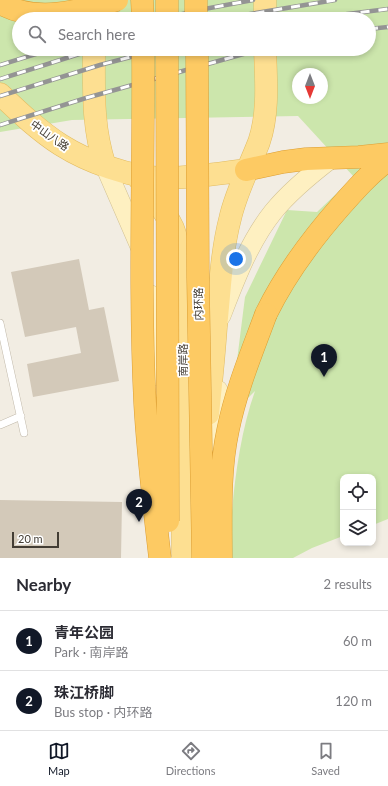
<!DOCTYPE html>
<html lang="en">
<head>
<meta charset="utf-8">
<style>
  :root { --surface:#fff; --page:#f2f2f3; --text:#2b2b33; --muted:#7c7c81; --line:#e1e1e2; --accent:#111827 }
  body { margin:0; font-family:Lato,"Noto Sans SC",sans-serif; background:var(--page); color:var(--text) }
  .controls { position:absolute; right:12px; bottom:12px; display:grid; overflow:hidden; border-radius:8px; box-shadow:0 2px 6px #0003 }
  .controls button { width:36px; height:36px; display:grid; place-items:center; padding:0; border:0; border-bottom:1px solid var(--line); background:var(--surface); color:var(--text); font:20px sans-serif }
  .compass { position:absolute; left:292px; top:68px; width:36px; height:36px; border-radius:50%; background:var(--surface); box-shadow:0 2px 6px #0003; rotate:180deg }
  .scale { position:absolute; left:12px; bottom:10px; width:47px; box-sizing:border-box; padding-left:4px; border:2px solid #433d34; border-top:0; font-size:11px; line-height:14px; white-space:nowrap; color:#433d34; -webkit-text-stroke:3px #fff; paint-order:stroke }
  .you { position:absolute; left:236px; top:259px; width:14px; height:14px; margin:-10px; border:3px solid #fff; border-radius:50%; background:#1a73e8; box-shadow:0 0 0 6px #1a73e833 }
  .badge { display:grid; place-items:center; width:26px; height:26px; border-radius:50%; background:var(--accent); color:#fff; font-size:13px; font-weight:700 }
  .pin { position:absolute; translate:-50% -33px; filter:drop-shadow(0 1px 2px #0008) }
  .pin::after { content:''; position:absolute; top:21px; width:14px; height:12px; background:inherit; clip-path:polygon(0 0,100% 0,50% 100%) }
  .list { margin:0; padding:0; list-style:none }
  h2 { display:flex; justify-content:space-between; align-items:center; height:52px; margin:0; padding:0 16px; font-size:17px }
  h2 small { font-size:13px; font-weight:400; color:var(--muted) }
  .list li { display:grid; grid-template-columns:26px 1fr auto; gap:12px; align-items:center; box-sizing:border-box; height:60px; padding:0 16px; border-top:1px solid var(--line) }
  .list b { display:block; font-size:15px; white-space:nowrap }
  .list p { margin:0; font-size:13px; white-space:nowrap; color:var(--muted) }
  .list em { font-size:13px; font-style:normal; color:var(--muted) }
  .icon { flex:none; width:22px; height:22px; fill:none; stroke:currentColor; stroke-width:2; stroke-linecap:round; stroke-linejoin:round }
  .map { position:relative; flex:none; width:388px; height:558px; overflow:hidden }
  .search { position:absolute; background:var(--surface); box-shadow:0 2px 6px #0003; left:12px; right:12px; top:12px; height:44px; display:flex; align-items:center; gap:10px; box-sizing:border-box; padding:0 14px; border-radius:22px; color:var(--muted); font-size:15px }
  .sheet { height:172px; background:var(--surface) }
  nav { display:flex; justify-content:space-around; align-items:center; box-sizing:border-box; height:56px; border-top:1px solid var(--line); background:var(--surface); font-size:11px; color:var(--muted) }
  nav a { display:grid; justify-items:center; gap:2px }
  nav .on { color:var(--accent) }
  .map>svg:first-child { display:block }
  .green { fill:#cce6ac; fill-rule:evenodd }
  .building { fill:#d3c9b9 }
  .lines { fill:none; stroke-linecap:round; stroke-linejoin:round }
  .lane-casing { stroke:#c0b8a9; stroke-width:8 }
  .secondary-casing { stroke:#d2c193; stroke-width:20 }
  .primary-casing { stroke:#e2bc61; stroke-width:23 }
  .highway-casing { stroke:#dc9e33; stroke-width:23 }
  .lane { stroke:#fff; stroke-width:7 }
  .secondary { stroke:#fef0c1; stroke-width:19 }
  .primary { stroke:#fddf91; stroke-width:22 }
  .highway { stroke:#fdca63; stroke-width:22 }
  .rail-casing { stroke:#949494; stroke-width:4.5 }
  .rail { stroke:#fff; stroke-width:3; stroke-dasharray:9; stroke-linecap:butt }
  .highway-bridge-casing { stroke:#dc9e33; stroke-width:23; stroke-linecap:butt }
  .highway-bridge { stroke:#fdca63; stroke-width:22 }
  .labels { text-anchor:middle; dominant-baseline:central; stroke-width:3.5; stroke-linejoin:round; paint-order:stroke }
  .street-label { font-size:11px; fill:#433d34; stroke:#fff }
</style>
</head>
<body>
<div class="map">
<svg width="388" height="558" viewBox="0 0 388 558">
  <rect width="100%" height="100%" fill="#f2ede3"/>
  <path class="green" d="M0,0H388V519L373,525V477H343V536L312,548L293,558H232C232,543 231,527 232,512C235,474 242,427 255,391L230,416L245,297L287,210L317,212L354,177L298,116L72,120L0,132ZM19,19H369V49H19ZM298,74H322V98H298Z"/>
  <path class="building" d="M79,259L89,310L104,307L119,381L33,397L27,364L81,353L76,327L25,337L11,272Z
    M0,500L122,502L121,558H0Z"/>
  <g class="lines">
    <g class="lane-casing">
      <path id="lane" d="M0,323L24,433
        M0,425L21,416"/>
    </g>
    <g class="secondary-casing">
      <path id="secondary" d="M105,166L141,249
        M151,295L154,323V376
        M221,316C235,280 249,242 273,212C290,191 311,174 332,158
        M218,390L220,447"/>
    </g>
    <g class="primary-casing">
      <path id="primary" d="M265,0V19
        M94,49C94,90 92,126 105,166
        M0,94C19,112 39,131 61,145C88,162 129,177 162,178C190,178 218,174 246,170
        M136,175C149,191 164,209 173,228C178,240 179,253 180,265L183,558
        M208,414C211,385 214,356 216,327C220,291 221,254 230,219C236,192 249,168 259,142C269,113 266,79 265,49"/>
    </g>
    <g class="highway-casing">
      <path id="highway" d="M142,0L143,19
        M246,170L283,162L306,159L359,157L388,154
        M266,314C286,273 311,240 340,207C355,190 370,173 388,160"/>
    </g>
    <use href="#lane" class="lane"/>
    <use href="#secondary" class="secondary"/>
    <use href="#primary" class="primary"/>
    <use href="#highway" class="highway"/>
    <g class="rail-casing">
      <path id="rail" d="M162,19L199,10L253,0
        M220,19L335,0
        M307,19L388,9
        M369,29L388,27
        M0,65L52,49
        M0,79L95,49
        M0,96L100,65L161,49
        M0,125L86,98L247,53L266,49"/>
    </g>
    <use href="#rail" class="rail"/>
    <g class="highway-bridge-casing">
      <path id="highway-bridge" d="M167,0V19
        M196,0V19
        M0,3C36,24 80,11 117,0
        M143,49C144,167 139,286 145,404C148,455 154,507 160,558
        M167,49L168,521
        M197,49L198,278L203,558
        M221,558C221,516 219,471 228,430C236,390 252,352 266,314"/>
    </g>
    <use href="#highway-bridge" class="highway-bridge"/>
  </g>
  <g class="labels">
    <g class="street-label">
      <text transform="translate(50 135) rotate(35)">中山八路</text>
      <text transform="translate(198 304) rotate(-91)">内环路</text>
      <text transform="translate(182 360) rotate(-90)">南岸路</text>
    </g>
  </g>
</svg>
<div class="controls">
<button><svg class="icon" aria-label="locate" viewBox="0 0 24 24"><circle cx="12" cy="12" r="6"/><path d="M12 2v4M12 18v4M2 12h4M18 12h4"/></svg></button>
<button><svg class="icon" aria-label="layers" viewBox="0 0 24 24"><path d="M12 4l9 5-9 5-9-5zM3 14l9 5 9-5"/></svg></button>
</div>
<svg class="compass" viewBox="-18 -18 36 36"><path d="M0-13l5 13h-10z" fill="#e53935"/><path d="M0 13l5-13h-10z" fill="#7c7c81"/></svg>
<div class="scale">20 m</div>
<div class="you"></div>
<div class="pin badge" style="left:324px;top:377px">1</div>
<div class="pin badge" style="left:139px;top:522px">2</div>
<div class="search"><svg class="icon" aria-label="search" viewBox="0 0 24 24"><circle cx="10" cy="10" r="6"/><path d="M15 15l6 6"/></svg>Search here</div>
</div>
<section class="sheet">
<h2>Nearby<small>2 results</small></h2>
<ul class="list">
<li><span class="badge">1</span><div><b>青年公园</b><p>Park · 南岸路</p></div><em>60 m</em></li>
<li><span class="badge">2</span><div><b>珠江桥脚</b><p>Bus stop · 内环路</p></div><em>120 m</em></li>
</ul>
</section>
<nav>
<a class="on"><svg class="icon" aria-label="map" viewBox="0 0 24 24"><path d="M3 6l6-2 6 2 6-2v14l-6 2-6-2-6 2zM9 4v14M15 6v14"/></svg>Map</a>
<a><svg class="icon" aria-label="directions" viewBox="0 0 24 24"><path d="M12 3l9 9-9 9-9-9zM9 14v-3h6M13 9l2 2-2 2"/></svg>Directions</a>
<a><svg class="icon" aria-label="saved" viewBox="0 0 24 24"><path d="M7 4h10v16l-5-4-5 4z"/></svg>Saved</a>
</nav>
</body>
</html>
